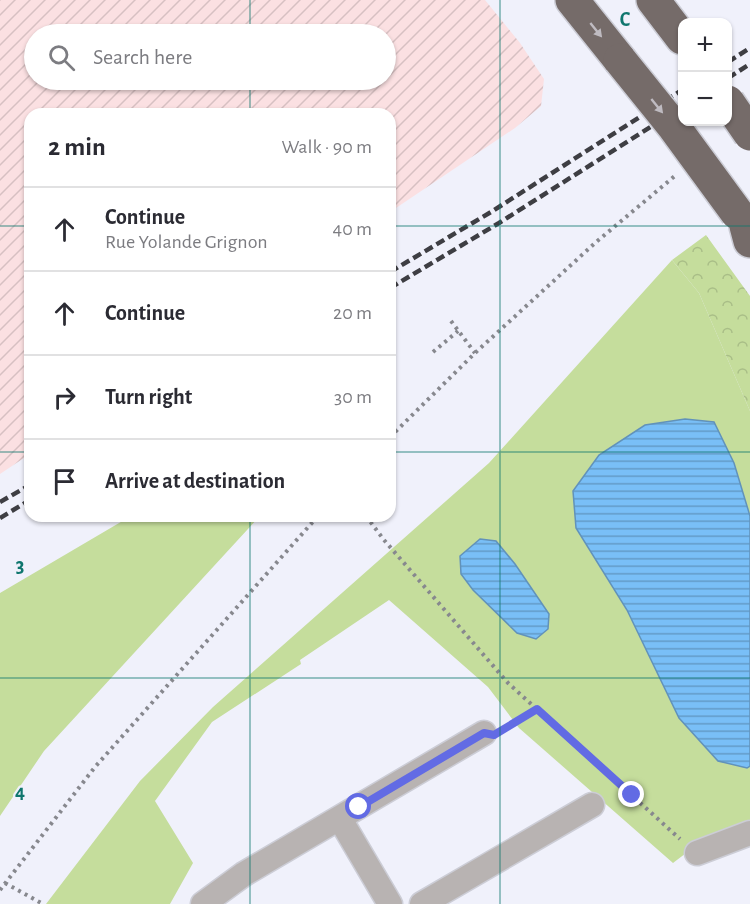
<!DOCTYPE html>
<html lang="en">
<head>
<meta charset="utf-8">
<style>
  :root { --surface:#fff; --page:#f2f2f3; --text:#2b2b33; --muted:#7c7c81; --line:#e1e1e2 }
  body { margin:0; font-family:"Alegreya Sans",sans-serif; background:var(--page); color:var(--text) }
  .controls { position:absolute; right:18px; top:18px; display:grid; overflow:hidden; border-radius:12px; box-shadow:0 2px 4px #0004 }
  .controls button { width:54px; height:54px; display:grid; place-items:center; padding:0; border:0; border-bottom:2px solid var(--line); background:var(--surface); color:var(--text); font:30px sans-serif }
  .stop { position:absolute; width:18px; height:18px; margin:-14px; border:4px solid #626be4; border-radius:50%; background:#fff }
  .stop.end { background:#626be4; border-color:#fff; box-shadow:0 2px 6px #0008 }
  .list { margin:0; padding:0; list-style:none }
  h2 { display:flex; justify-content:space-between; align-items:center; height:78px; margin:0; padding:0 24px; font-size:26px }
  h2 small { font-size:20px; font-weight:400; color:var(--muted) }
  .list li { display:grid; grid-template-columns:39px 1fr auto; gap:18px; align-items:center; box-sizing:border-box; height:84px; padding:0 24px; border-top:2px solid var(--line) }
  .list b { display:block; font-size:22px; white-space:nowrap }
  .list p { margin:0; font-size:20px; white-space:nowrap; color:var(--muted) }
  .list em { font-size:20px; font-style:normal; color:var(--muted) }
  .icon { flex:none; width:33px; height:33px; fill:none; stroke:currentColor; stroke-width:2; stroke-linecap:round; stroke-linejoin:round }
  .map { position:relative; flex:none; width:750px; height:904px; overflow:hidden }
  .search { position:absolute; background:var(--surface); box-shadow:0 2px 4px #0004; left:24px; top:24px; width:372px; height:66px; display:flex; align-items:center; gap:15px; box-sizing:border-box; padding:0 21px; border-radius:33px; color:var(--muted); font-size:22px }
  .panel { position:absolute; background:var(--surface); box-shadow:0 2px 4px #0004; left:24px; top:108px; width:372px; height:414px; border-radius:18px }
  .map>svg:first-child { display:block }
  .industrial { fill:url(#industrial-furrows); fill-rule:evenodd }
  .grass { fill:#c5dd9c }
  .forest { fill:url(#forest-crowns) }
  .water { fill:url(#water-rules); stroke:#6192ba; stroke-width:1.5 }
  .lines { fill:none; stroke-linecap:round; stroke-linejoin:round }
  .street-casing { stroke:#cccdd6; stroke-width:27 }
  .highway-casing { stroke:#cccdd6; stroke-width:36 }
  .path { stroke:#87888e; stroke-width:4; stroke-dasharray:3 4.5; stroke-linecap:butt }
  .street { stroke:#b8b3b2; stroke-width:24 }
  .highway { stroke:#756b69; stroke-width:33 }
  .rail { stroke:#3e3e43; stroke-width:4.5; stroke-dasharray:9 4.5; stroke-linecap:butt }
  .highway-bridge-casing { stroke:#cccdd6; stroke-width:36; stroke-linecap:butt }
  .highway-bridge { stroke:#756b69; stroke-width:33 }
  .oneway { fill:#bfbbc1 }
  .route { stroke:#626be4; stroke-width:8 }
  .grid { fill:none; stroke:#0f766e; stroke-width:1.5; stroke-opacity:0.55 }
  .grid-label { font-size:20px; text-anchor:middle; font-weight:bold; fill:#0f766e; stroke:#f0f1fb; stroke-width:4.5; stroke-linejoin:round; paint-order:stroke }
</style>
</head>
<body>
<div class="map">
<svg width="750" height="904" viewBox="0 0 750 904">
  <defs>
    <pattern id="industrial-furrows" width="10" height="10" patternUnits="userSpaceOnUse" patternTransform="scale(1.5)"><rect width="10" height="10" fill="#fbe0e2"/><path d="M-1 1l2-2M0 10L10 0M9 11l2-2" fill="none" stroke="#d7c0c2"/></pattern>
    <pattern id="forest-crowns" width="20" height="18" patternUnits="userSpaceOnUse" patternTransform="scale(1.5)"><rect width="20" height="18" fill="#c5dd9c"/><path d="M2 6a3 3 0 1 1 6 0M12 15a3 3 0 1 1 6 0" fill="none" stroke="#a9be87"/></pattern>
    <pattern id="water-rules" width="6" height="5" patternUnits="userSpaceOnUse" patternTransform="scale(1.5)"><rect width="6" height="5" fill="#79bff7"/><path d="M0 2.5h6" fill="none" stroke="#639bc8"/></pattern>
  </defs>
  <rect width="100%" height="100%" fill="#f0f1fb"/>
  <path class="industrial" d="M0,0H485L520,43L544,79L541,106L515,128L390,212V114H30V454L0,474ZM34,34H386V80H34Z"/>
  <path class="grass" d="M672,260L699,293L750,411V821L711,834L673,863L519,728L488,687L389,600L300,660L301,664L212,722L155,801L193,863L170,904H46L140,781L213,707L489,463Z
    M131,516H260L44,751L0,816V593Z"/>
  <path class="forest" d="M706,235L750,296V411L699,293L672,260Z"/>
  <path class="water" d="M685,419L714,422L734,463L750,516V766L747,768L718,761L679,718L627,610L576,528L573,491L599,455L645,425Z
    M480,539L496,541L515,564L549,614L548,629L536,639L517,633L473,590L461,574L460,556Z"/>
  <g class="lines">
    <g class="street-casing">
      <path id="street" d="M340,819L390,904
        M697,853L750,833
        M203,904L244,874L484,733
        M422,904L592,805"/>
    </g>
    <g class="highway-casing">
      <path id="highway" d="M572,0L620,60
        M653,0L682,38
        M746,226L750,241"/>
    </g>
    <path class="path" d="M451,321L475,353
      M433,352L458,331
      M390,437L475,353L595,243L676,175
      M366,516L384,540L508,683L680,839
      M507,727L537,709
      M5,883L43,904
      M0,890L95,767L318,516"/>
    <use href="#street" class="street"/>
    <use href="#highway" class="highway"/>
    <path class="rail" d="M728,62L750,48
      M728,78L750,64
      M390,272L491,212L682,90
      M390,288L499,223L682,107
      M0,502L30,485
      M0,518L30,500"/>
    <g class="highway-bridge-casing">
      <path id="highway-bridge" d="M620,60L674,127L737,213
        M728,102L750,134"/>
    </g>
    <use href="#highway-bridge" class="highway-bridge"/>
  </g>
  <defs><path id="oneway-solid" d="M-6-.8H1V-3.2L6.5 0L1 3.2V.8H-6Z" transform="scale(1.5)"/></defs>
  <g class="oneway">
    <use href="#oneway-solid" transform="translate(596 30) rotate(51)"/>
    <use href="#oneway-solid" transform="translate(657 106) rotate(51)"/>
  </g>
  <g class="lines">
    <path class="route" d="M359,807L484,733L494,735L537,709L632,795"/>
  </g>
  <path class="grid" d="M250,0V34M500,0V904M250,80V114M0,226H30M390,226H750M0,452H30M390,452H750M250,516V904M0,678H750"/>
  <g class="grid-label">
    <text x="625" y="26">C</text>
    <text x="20" y="572">3</text>
    <text x="20" y="798">4</text>
  </g>
</svg>
<div class="controls">
<button>+</button>
<button>−</button>
</div>
<div class="stop" style="left:359px;top:807px"></div>
<div class="stop end" style="left:632px;top:795px"></div>
<div class="search"><svg class="icon" aria-label="search" viewBox="0 0 24 24"><circle cx="10" cy="10" r="6"/><path d="M15 15l6 6"/></svg>Search here</div>
<section class="panel">
<h2>2 min<small>Walk · 90 m</small></h2>
<ul class="list">
<li><svg class="icon" aria-label="ahead" viewBox="0 0 24 24"><path d="M12 20V5M6 11l6-6 6 6"/></svg><div><b>Continue</b><p>Rue Yolande Grignon</p></div><em>40 m</em></li>
<li><svg class="icon" aria-label="ahead" viewBox="0 0 24 24"><path d="M12 20V5M6 11l6-6 6 6"/></svg><div><b>Continue</b></div><em>20 m</em></li>
<li><svg class="icon" aria-label="right" viewBox="0 0 24 24"><path d="M7 20v-9h11M14 6l5 5-5 5"/></svg><div><b>Turn right</b></div><em>30 m</em></li>
<li><svg class="icon" aria-label="arrive" viewBox="0 0 24 24"><path d="M6 21V4h12l-3 4 3 4H6"/></svg><div><b>Arrive at destination</b></div></li>
</ul>
</section>
</div>
</body>
</html>
